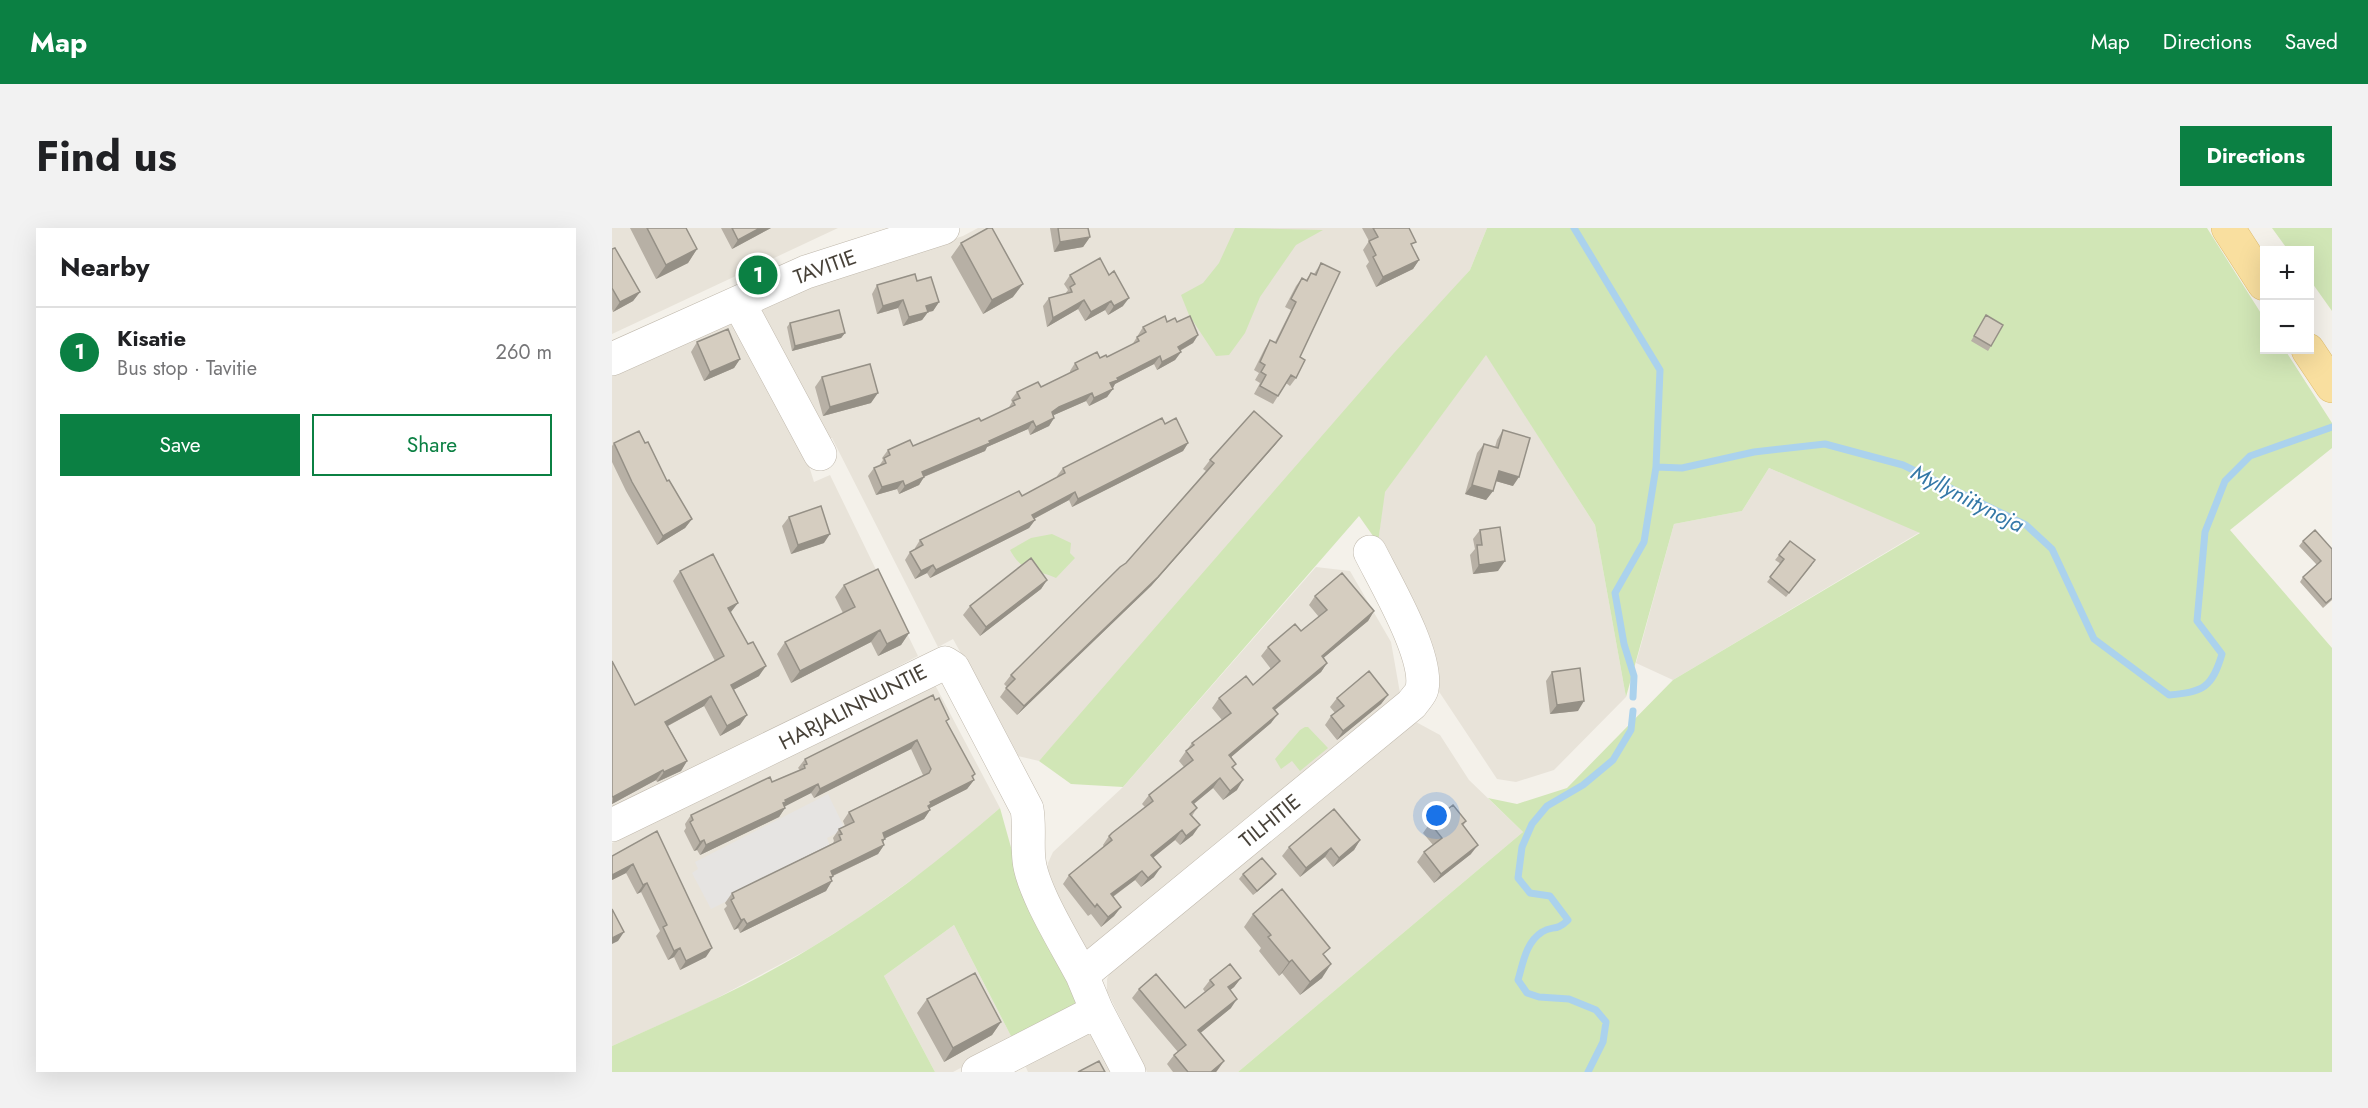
<!DOCTYPE html>
<html lang="en">
<head>
<meta charset="utf-8">
<style>
  :root { --surface:#fff; --page:#f2f2f2; --text:#202124; --muted:#757577; --line:#e0e0e0; --accent:#0b8043 }
  body { margin:0; font-family:Jost,sans-serif; background:var(--page); color:var(--text) }
  .controls { position:absolute; right:18px; top:18px; display:grid; overflow:hidden; border-radius:0px; box-shadow:0 6px 24px #0002 }
  .controls button { width:54px; height:54px; display:grid; place-items:center; padding:0; border:0; border-bottom:2px solid var(--line); background:var(--surface); color:var(--text); font:30px sans-serif }
  .you { position:absolute; left:825px; top:588px; width:21px; height:21px; margin:-15px; border:4px solid #fff; border-radius:50%; background:#1a73e8; box-shadow:0 0 0 9px #1a73e833 }
  .badge { display:grid; place-items:center; width:39px; height:39px; border-radius:50%; background:var(--accent); color:#fff; font-size:20px; font-weight:700 }
  .pin { position:absolute; translate:-50% -50%; border:3px solid #fff; box-shadow:0 2px 6px #0006 }
  .list { margin:0; padding:0; list-style:none }
  h2 { display:flex; justify-content:space-between; align-items:center; height:78px; margin:0; padding:0 24px; font-size:26px }
  h2 small { font-size:20px; font-weight:400; color:var(--muted) }
  .list li { display:grid; grid-template-columns:39px 1fr auto; gap:18px; align-items:center; box-sizing:border-box; height:90px; padding:0 24px; border-top:2px solid var(--line) }
  .list b { display:block; font-size:22px; white-space:nowrap }
  .list p { margin:0; font-size:20px; white-space:nowrap; color:var(--muted) }
  .list em { font-size:20px; font-style:normal; color:var(--muted) }
  .actions { display:flex; gap:12px; padding:18px 24px }
  .actions a { flex:1; padding:14px 0; border:2px solid var(--accent); border-radius:0px; text-align:center; font-size:21px; color:var(--accent) }
  .actions .main { background:var(--accent); color:#fff }
  .map { position:relative; flex:none; width:1720px; height:844px; overflow:hidden; border-radius:0px }
  header { display:flex; align-items:center; gap:36px; box-sizing:border-box; height:84px; padding:0 30px; background:var(--accent); color:#fff }
  header strong { font-size:28px }
  nav { display:flex; gap:33px; margin-inline-start:auto; font-size:21px }
  .intro { display:flex; align-items:center; justify-content:space-between; box-sizing:border-box; height:144px; padding:0 36px }
  h1 { margin:0; font-size:42px }
  .button { padding:15px 27px; border-radius:0px; background:var(--accent); color:#fff; font-size:21px; font-weight:700 }
  main { display:flex; gap:36px; padding:0 36px }
  aside { flex:1; background:var(--surface); border-radius:0px; box-shadow:0 6px 24px #0002 }
  .map>svg:first-child { display:block }
  .residential { fill:#e8e3d9 }
  .green { fill:#d1e6b6 }
  .parking { fill:#e6e4e2 }
  .lines { fill:none; stroke-linecap:round; stroke-linejoin:round }
  .stream { stroke:#abd2ed; stroke-width:7 }
  .minor-casing { stroke:#c0b9ad; stroke-width:34 }
  .major-casing { stroke:#debc6f; stroke-width:34 }
  .minor { stroke:#fff; stroke-width:33 }
  .major { stroke:#f9df9f; stroke-width:33 }
  .wall { fill:#b7b0a5 }
  .shaded-wall { fill:#959086 }
  .building { fill:#d5cdc0; stroke:#959086; stroke-width:1.5 }
  .labels { text-anchor:middle; dominant-baseline:central; stroke-width:4.5; stroke-linejoin:round; paint-order:stroke }
  .street-label { font-size:21px; fill:#484239; stroke:#fff }
  .water-label { font-size:22px; font-style:italic; fill:#3478a7; stroke:#fff }
</style>
</head>
<body>
<header>
<strong>Map</strong>
<nav><a>Map</a><a>Directions</a><a>Saved</a></nav>
</header>
<div class="intro"><h1>Find us</h1><a class="button">Directions</a></div>
<main>
<aside>
<h2>Nearby<small></small></h2>
<ul class="list">
<li><span class="badge">1</span><div><b>Kisatie</b><p>Bus stop · Tavitie</p></div><em>260 m</em></li>
</ul>
<div class="actions"><a class="main">Save</a><a>Share</a></div>
</aside>
<div class="map">
<svg width="1720" height="844" viewBox="0 0 1720 844">
  <rect width="100%" height="100%" fill="#f4f1ea"/>
  <path class="residential" d="M0,0H226L0,106Z
    M366,0H875L858,42L543,405L427,533L406,528L341,411L326,419L220,210L211,213L144,84L216,50L351,8Z
    M123,91L193,225L202,254L218,247L306,428L69,551L0,579V147Z
    M874,126L983,297L1014,469L942,542L904,554L885,551L820,453L766,315L772,265Z
    M1157,240L1308,304L1061,452L1024,435L1062,296L1130,283Z
    M704,339L738,343L779,414L788,465L474,726L435,648L436,635L441,624L511,559Z
    M322,455L388,580L330,630L245,691L197,721L92,777L0,818V615L154,541Z
    M804,494L828,507L857,552L911,604L626,844H535L495,763V751L500,739Z
    M342,697L401,812L341,844H323L272,748Z
    M483,799L505,844H416L412,835Z"/>
  <path class="green" d="M623,0L711,2L684,17L648,69L633,105L617,127L604,128L577,87L569,67L591,55L607,35Z
    M875,0H1595L1652,90V122H1673L1720,195V220L1618,302L1720,420V844H626L911,604L876,570L905,576L955,560L1061,452L1308,305L1157,240L1130,283L1062,296L1014,469L983,297L874,127L773,264L766,315L747,288L511,559L459,556L427,533L782,125L858,42Z
    M1660,0H1720V83L1698,52V22H1676Z
    M440,306L459,315L458,325L463,330L444,350C422,340 411,346 398,322L419,310Z
    M693,499H696L716,520L688,543L680,533L669,541L663,531L688,502Z
    M388,580L412,666L472,782L401,812L342,697L272,748L323,844H0V818C67,788 134,759 197,721C266,680 328,632 388,580Z"/>
  <path class="parking" d="M216,566L233,601L215,610L219,621L99,681L80,645L86,641L83,634Z"/>
  <g class="lines">
    <path class="stream" d="M962,0L1048,142L1044,239L1032,314L1003,365L1012,416L1022,448L1021,469
      M1044,239L1070,240L1142,224L1213,216L1291,237L1414,297L1440,321L1482,411L1557,467C1591,464 1600,460 1610,426L1585,393L1593,304L1613,253L1638,228L1720,199
      M976,844L991,814L994,794L984,782L957,771L927,769L915,765L906,752C911,735 914,714 930,704C940,697 944,704 956,692L938,668L918,665L906,650L910,619L920,596L935,578L971,557L1001,532L1019,502L1021,483"/>
    <g class="minor-casing">
      <path id="minor" d="M127,75L208,226
        M0,131L194,44L331,0
        M0,597L333,435L341,440L415,581C418,599 415,615 417,632C420,663 455,718 470,747
        M366,844L485,783
        M517,844L485,783L470,747L800,476C803,471 809,466 810,461C817,428 773,354 758,324"/>
    </g>
    <g class="major-casing">
      <path id="major" d="M1616,0L1652,56
        M1696,122L1720,158"/>
    </g>
    <use href="#minor" class="minor"/>
    <use href="#major" class="major"/>
  </g>
  <path class="wall" d="M18,0H74L85,21L76,35L44,51Z
    M109,0H159L120,21Z
    M438,0H476L478,9L471,19L442,24Z
    M750,0H797L800,18L807,32L801,41L764,59L754,38L757,34L751,22L757,13Z
    M349,15L401,69L371,86L339,29Z
    M0,21L28,64L21,73L1,84L0,81Z
    M709,35L688,129L684,150L678,158L674,155L661,176L642,166L648,155L643,152L647,145L642,142L653,120L658,112L663,114L679,82L673,79L684,58L690,50L694,52L699,45L702,46Z
    M458,47L511,78L496,87L493,82L473,93L466,81L435,99L431,78L437,70L453,66L456,62L452,56Z
    M305,53L327,74L321,83L316,84L310,92L291,98L286,80L265,86L260,66L265,57Z
    M1374,87L1379,118L1376,123L1359,113Z
    M555,94H565L586,107L581,115L568,123L569,124L563,132L545,142L542,136L503,156L495,169L477,178L474,173L442,187V190L437,198L418,207L416,201L375,219L373,223L312,249L307,257L287,266L285,261L264,267L256,248L262,240L267,238L271,232L270,230L276,222L301,218L369,193L396,181L400,174L399,172L405,164L429,159L458,145V143L463,135L495,129L520,117L531,99Z
    M178,95L233,105L229,110L180,123L175,99Z
    M85,114L128,131L122,140L92,153L79,124Z
    M210,149L259,175L211,188L203,159Z
    M553,196L576,215L571,223L460,279L457,272L422,291L423,292L417,300L318,350L315,345L303,351L293,332L298,324L303,321V320L308,312L410,268L446,249L445,248L451,240Z
    M891,202L901,258L884,253L881,263L874,272L853,266L865,225L872,216L883,219L885,212Z
    M670,208L663,217L539,358L405,487L388,469L395,459L392,456L399,447L514,335L594,243L591,241L598,232Z
    M2,215H33L55,253L80,291L73,300L45,317L14,263L0,234V218Z
    M177,289L212,315L179,326L170,298Z
    M868,302L886,343L861,346L858,327L863,321L861,311Z
    M1703,302L1720,372L1711,380L1688,354L1691,349L1705,337L1687,318L1691,313Z
    M1167,327L1200,337L1174,369L1155,354L1169,336L1163,332Z
    M68,343L119,384L147,448L121,462L128,497L108,508L92,478L56,498L75,533L69,543L45,554L44,552L0,576V433L23,477L103,433L61,353Z
    M435,352L429,361L368,408L351,387L358,378Z
    M232,357L297,405L289,417L266,428L259,414L179,455L165,426L173,414L231,385L223,369Z
    M703,368L762,383L756,393L711,430L715,435L709,444L663,482L659,495L619,529L624,536L621,540L625,562L611,572L601,560L582,576L585,580L580,588L581,607L568,617L563,612L541,630L542,649L529,659L523,652L501,669L509,679L502,688L489,699L479,686L476,688L451,656L457,647L492,619L491,617L497,608L533,579L530,576L537,567L572,539L567,533L574,523L580,515L610,492L600,480L607,470L641,457L659,441L649,428L656,419L689,403L707,389L697,377Z
    M940,444L966,483L938,486L934,453Z
    M776,467L769,476L725,512L713,497L719,488L723,485L718,479L725,470Z
    M335,495L362,552L355,561L317,580L318,582L312,591L273,610L271,614L272,617L266,626L221,648L214,663L128,705L126,700L122,702L112,681L115,678L113,675L120,665L221,615L222,613L221,610L227,601L233,598L231,593L237,584L311,547L299,521L202,570L199,565L172,578L173,580L167,589L88,627L85,622L82,623L72,603L74,600L73,596L79,587L188,542L186,540L193,531Z
    M854,593L851,598L859,626L822,655L805,634L812,624L821,617L811,605L818,595Z
    M45,603L94,729L68,742L62,729L56,732L44,708L48,703L29,664L25,666L14,645L0,652V628Z
    M748,612L742,622L721,639L713,629L688,649L670,628L677,619Z
    M631,646H664L660,651L641,667L627,651Z
    M641,686L713,728L710,750L688,767L670,745L667,748L647,723L649,720L632,699Z
    M629,750L622,759L618,762L619,780L588,805L612,833L605,843L604,844H561L555,836L562,827L566,824L520,770L527,761L573,780L593,764L591,761L598,752Z
    M315,771L389,794L380,807L332,834L305,785Z"/>
  <path class="shaded-wall" d="M148,0H159L120,21L126,12Z
    M478,9L471,19L442,24L448,14Z
    M85,21L76,35L44,51L54,37Z
    M807,32L801,41L764,59L771,49Z
    M411,56L401,69L371,86L380,72Z
    M28,64L21,73L1,84L8,74Z
    M517,70L511,78L496,87L502,78Z
    M291,72L286,80L265,86L271,78Z
    M472,72L466,81L435,99L441,90Z
    M499,73L493,82L473,93L479,84Z
    M327,74L321,83L316,84L310,92L291,98L297,89L314,78Z
    M233,105L229,110L180,123L183,118Z
    M586,107L581,115L560,127L566,119Z
    M569,124L563,132L545,142L550,134Z
    M548,128L542,136L503,156L501,160L492,163L498,155L505,150Z
    M128,131L122,140L92,153L98,144Z
    M501,161L495,169L477,178L482,170Z
    M266,165L259,175L211,188L218,179Z
    M480,165L474,173L442,187L440,184L447,179Z
    M442,190L437,198L418,207L424,199Z
    M421,193L416,201L375,219L373,223L304,252L310,244Z
    M670,208L663,217L539,358L405,487L412,478Z
    M576,215L571,223L460,279L466,271Z
    M887,243L907,249L901,258L880,252Z
    M312,249L307,257L287,266L293,258Z
    M291,253L285,261L264,267L270,259Z
    M860,257L881,263L874,272L853,266Z
    M463,264L457,272L414,295L420,287Z
    M80,291L73,300L45,317L51,308Z
    M423,292L417,300L318,350L324,342Z
    M218,306L212,315L179,326L186,317Z
    M893,333L886,343L861,346L867,337Z
    M321,337L315,345L303,351L309,343Z
    M435,352L429,361L368,408L374,399Z
    M126,375L119,384L109,390L116,380Z
    M762,383L756,393L703,437L710,428Z
    M268,402L259,414L179,455L188,443Z
    M297,405L289,417L266,428L275,416Z
    M715,435L709,444L654,489L661,480Z
    M154,438L147,448L112,467L119,457Z
    M776,467L769,476L725,512L731,503Z
    M99,468L92,478L46,503L53,494Z
    M972,473L966,483L938,486L945,477Z
    M666,486L659,495L611,536L617,527Z
    M135,487L128,497L108,508L115,498Z
    M305,512L299,521L202,570L208,561Z
    M75,533L69,543L45,554L52,544Z
    M51,542L44,552L0,576L1,569Z
    M363,546L357,555L362,552L355,561L316,581L318,582L312,591L264,615L271,605L318,574Z
    M608,550L601,560L573,583L580,574Z
    M631,552L625,562L611,572L618,563Z
    M206,556L199,565L170,580H173L167,589L88,627L94,617L173,572Z
    M588,597L581,607L568,617L574,608Z
    M570,602L563,612L533,636L539,627Z
    M273,611L267,619L272,617L266,626L220,648H221L216,656L220,653L214,663L128,705L135,696L219,643Z
    M92,612L85,622L82,623L88,614Z
    M748,612L742,622L721,639L727,630Z
    M866,617L859,626L822,655L829,646Z
    M719,620L713,629L688,649L694,640Z
    M21,636L14,645L0,652V647Z
    M549,639L542,649L529,659L536,650Z
    M530,643L523,652L492,675L499,666Z
    M664,646L660,651L641,667L645,663Z
    M35,655L29,664L25,666L31,657Z
    M509,679L502,688L489,699L496,689Z
    M132,691L126,700L122,702L129,692Z
    M12,704L6,713L0,716V710Z
    M68,720L62,729L56,732L62,723Z
    M100,720L94,729L68,742L74,733Z
    M680,732L670,745L667,748L677,734Z
    M719,736L710,750L688,767L698,754Z
    M629,750L622,759L610,769L616,759Z
    M625,771L619,780L580,812L586,802Z
    M389,794L380,807L332,834L341,820Z
    M612,833L604,844H599Z"/>
  <path class="building" d="M35,0H74L85,21L54,37Z
    M120,0H148L126,12Z
    M376,0H380L411,56L380,72L349,15Z
    M446,0H476L478,9L448,14Z
    M761,0H797L804,14L799,16L807,32L771,49L761,29L764,27L757,13L766,9Z
    M3,20L28,64L8,74L0,60V21Z
    M488,30L497,47L502,43L517,70L502,78L499,73L479,84L472,72L441,90L437,70L460,64L458,59L463,56L458,47Z
    M709,35L728,44L688,129L693,132L684,150L679,147L666,168L648,158L654,147L649,144L653,137L648,134L658,112L664,115L684,74L679,71L690,50L695,53L699,45L704,47Z
    M303,46L305,53L319,49L327,74L314,78L316,84L297,89L291,72L271,78L265,57Z
    M227,82L233,105L183,118L178,95Z
    M1374,87L1391,97L1379,118L1362,108Z
    M553,88L555,94L563,90L565,94L578,88L586,107L566,119L569,124L550,134L548,128L505,150L506,152L498,155L501,161L482,170L480,165L447,179L440,184L442,190L424,199L421,193L377,213L378,215L310,244L312,249L293,258L291,253L270,259L262,240L274,235L272,230L278,227L276,222L298,212L301,218L367,190L369,193L403,177L401,173L408,170L405,164L426,154L429,159L466,141L463,135L485,124L488,130L494,127L495,129L527,113L525,109L534,104L531,99Z
    M116,101L128,131L98,144L85,114Z
    M258,136L266,165L218,179L210,149Z
    M642,183L670,208L546,349L412,478L394,460L403,451L399,447L508,339L514,335L602,235L598,232Z
    M550,190L553,196L564,190L576,215L466,271L463,264L420,287L423,292L324,342L321,337L309,343L298,324L311,317L308,312L407,263L410,268L453,245L451,240Z
    M891,202L918,210L907,249L887,243L881,263L860,257L872,216L886,220Z
    M27,203L33,215L36,214L55,253L57,252L80,291L51,308L20,254L2,215Z
    M209,278L218,306L186,317L177,289Z
    M888,299L893,333L867,337L865,317H870L868,302Z
    M1703,302L1720,321V370L1714,375L1691,349L1709,333L1691,313Z
    M1178,313L1203,332L1177,365L1158,349L1172,331L1167,327Z
    M101,326L126,375L116,380L136,416L141,414L154,438L119,457L135,487L115,498L99,468L53,494L75,533L52,544L51,542L1,569L0,568V433L23,477L112,428L68,343Z
    M419,330L435,352L374,399L358,378Z
    M266,341L297,405L275,416L268,402L188,443L173,414L243,379L232,357Z
    M730,345L762,383L710,428L715,435L661,480L666,486L617,527L624,536L620,539L631,552L618,563L608,550L580,574L585,580L578,586L588,597L574,608L570,602L539,627L549,639L536,650L530,643L499,666L509,679L496,689L485,676L483,679L457,647L500,612L497,608L500,605L541,573L537,567L581,532L574,523L582,517L580,515L619,485L607,470L634,448L641,457L668,433L656,419L683,396L689,403L715,382L703,368Z
    M968,440L972,473L945,477L940,444Z
    M757,443L776,467L731,503L719,488L732,478L725,470Z
    M321,467L323,472L327,470L337,491L334,493L363,546L360,548L362,552L318,574L319,576L316,578L318,582L271,605L273,611L270,612L272,617L219,643L221,648L218,649L220,653L135,696L132,691L129,692L119,672L122,670L120,665L229,612L227,607L230,606L227,601L242,594L237,584L317,545L319,541L305,512L208,561L206,556L173,572L174,574L171,575L173,580L94,617L92,612L88,614L78,594L81,592L79,587L158,549L160,554L193,540L192,537L195,536L193,531Z
    M841,577L854,593L850,596L866,617L829,646L812,624L830,610L818,595Z
    M722,581L748,612L727,630L719,620L694,640L677,619Z
    M45,603L100,720L74,733L68,720L62,723L51,699L55,697L35,655L31,657L21,636L0,647V628Z
    M650,630L664,646L645,663L631,646Z
    M670,661L718,720L711,726L719,736L698,754L680,732L677,734L656,709L659,707L641,686Z
    M0,681L12,704L0,710Z
    M618,736L629,750L616,759L625,771L586,802L612,833L599,844H576L562,827L574,817L527,761L544,746L573,780L602,757L598,752Z
    M363,745L389,794L341,820L315,771Z
    M487,833L493,844H466Z"/>
  <g class="labels">
    <g class="street-label">
      <text transform="translate(213 39) rotate(-20)">TAVITIE</text>
      <text transform="translate(241 479) rotate(-27)">HARJALINNUNTIE</text>
      <text transform="translate(658 593) rotate(-39)">TILHITIE</text>
    </g>
    <g class="water-label">
      <text transform="translate(1356 270) rotate(27)">Myllyniitynoja</text>
    </g>
  </g>
</svg>
<div class="controls">
<button>+</button>
<button>−</button>
</div>
<div class="you"></div>
<div class="pin badge" style="left:146px;top:47px">1</div>
</div>
</main>
</body>
</html>
